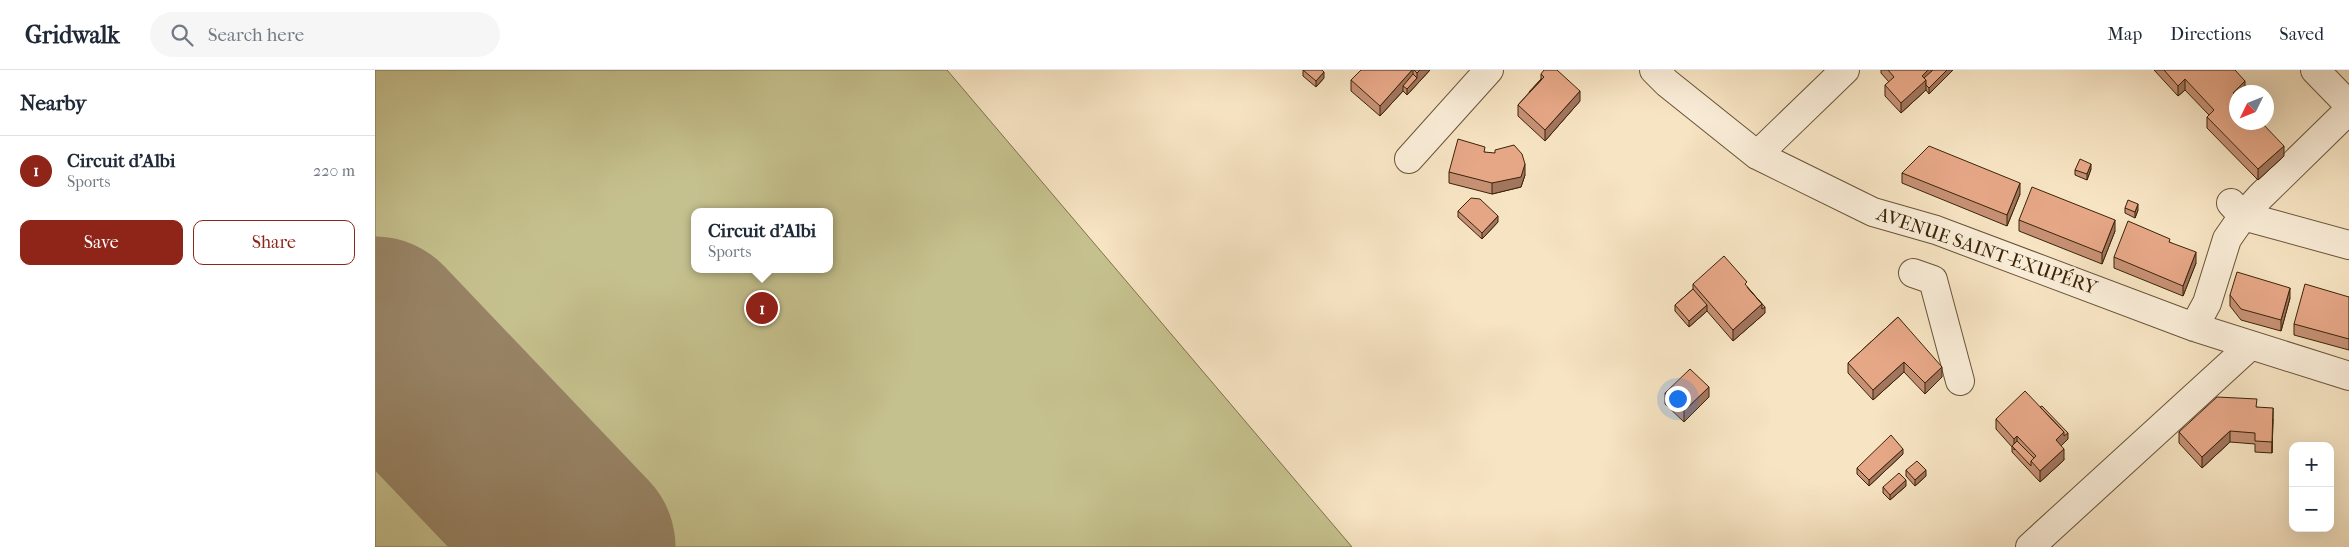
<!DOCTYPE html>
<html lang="en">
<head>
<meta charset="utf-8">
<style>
  :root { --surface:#fff; --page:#f6f6f7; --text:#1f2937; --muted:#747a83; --line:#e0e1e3; --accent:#8f2418 }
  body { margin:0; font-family:"IM FELL French Canon",serif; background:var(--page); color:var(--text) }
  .controls { position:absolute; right:15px; bottom:15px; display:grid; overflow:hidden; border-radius:10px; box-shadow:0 5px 20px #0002 }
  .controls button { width:45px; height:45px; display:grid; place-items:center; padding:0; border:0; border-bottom:1px solid var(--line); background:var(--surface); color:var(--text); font:25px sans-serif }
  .compass { position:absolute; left:1854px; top:15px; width:45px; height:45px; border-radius:50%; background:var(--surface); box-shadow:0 5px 20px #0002; rotate:227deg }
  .you { position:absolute; left:1302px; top:328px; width:18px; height:18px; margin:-12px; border:4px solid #fff; border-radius:50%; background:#1a73e8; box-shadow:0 0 0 8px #1a73e833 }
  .badge { display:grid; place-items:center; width:32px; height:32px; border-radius:50%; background:var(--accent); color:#fff; font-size:16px; font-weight:700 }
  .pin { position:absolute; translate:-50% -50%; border:2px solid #fff; box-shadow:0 1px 5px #0006 }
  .popup { position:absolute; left:316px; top:138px; width:142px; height:65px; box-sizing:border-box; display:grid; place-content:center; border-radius:10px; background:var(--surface); filter:drop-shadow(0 1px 4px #0005); font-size:16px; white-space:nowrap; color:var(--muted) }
  .popup b { font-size:19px; color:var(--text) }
  .popup::after { content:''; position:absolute; left:50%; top:100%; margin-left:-10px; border:10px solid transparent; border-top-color:var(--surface) }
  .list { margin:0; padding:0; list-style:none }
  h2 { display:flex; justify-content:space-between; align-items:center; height:65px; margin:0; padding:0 20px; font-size:21px }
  h2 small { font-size:16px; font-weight:400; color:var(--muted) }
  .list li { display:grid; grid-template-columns:32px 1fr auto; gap:15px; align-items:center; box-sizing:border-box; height:70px; padding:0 20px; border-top:1px solid var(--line) }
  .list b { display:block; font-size:19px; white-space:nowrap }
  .list p { margin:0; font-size:16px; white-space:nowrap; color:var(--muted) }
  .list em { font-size:16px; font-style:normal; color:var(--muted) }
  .actions { display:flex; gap:10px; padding:15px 20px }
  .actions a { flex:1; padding:11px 0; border:1px solid var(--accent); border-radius:10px; text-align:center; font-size:18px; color:var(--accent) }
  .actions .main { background:var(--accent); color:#fff }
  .icon { flex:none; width:28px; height:28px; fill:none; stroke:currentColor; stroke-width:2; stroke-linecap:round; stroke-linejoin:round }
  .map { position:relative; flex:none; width:1974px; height:477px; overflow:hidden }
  header { display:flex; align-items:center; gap:30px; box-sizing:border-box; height:70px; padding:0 25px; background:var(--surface); border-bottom:1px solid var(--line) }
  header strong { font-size:24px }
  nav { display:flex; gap:28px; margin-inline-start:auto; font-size:18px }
  .search { width:350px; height:45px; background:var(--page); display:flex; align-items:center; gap:12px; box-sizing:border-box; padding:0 18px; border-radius:28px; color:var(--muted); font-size:19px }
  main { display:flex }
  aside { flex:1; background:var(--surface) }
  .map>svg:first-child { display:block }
  .green { fill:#c5c18e; stroke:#80724b; fill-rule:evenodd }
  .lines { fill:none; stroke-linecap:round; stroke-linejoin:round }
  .runway { stroke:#988466; stroke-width:191 }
  .minor-casing { stroke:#695437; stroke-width:30 }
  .minor { stroke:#faedd8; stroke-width:28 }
  .wall { fill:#c69074; stroke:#3a2408 }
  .shaded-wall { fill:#a1755e; stroke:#3a2408 }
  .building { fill:#e6a787; stroke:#3a2408 }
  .labels { text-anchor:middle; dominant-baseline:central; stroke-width:4.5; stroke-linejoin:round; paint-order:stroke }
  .street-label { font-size:19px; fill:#3a2408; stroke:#faedd8 }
</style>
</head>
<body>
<header>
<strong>Gridwalk</strong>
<div class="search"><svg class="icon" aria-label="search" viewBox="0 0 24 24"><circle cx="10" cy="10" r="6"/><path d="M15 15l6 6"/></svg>Search here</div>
<nav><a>Map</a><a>Directions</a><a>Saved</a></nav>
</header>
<main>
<aside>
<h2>Nearby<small></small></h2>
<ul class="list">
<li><span class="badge">1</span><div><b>Circuit d'Albi</b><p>Sports</p></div><em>220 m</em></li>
</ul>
<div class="actions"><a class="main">Save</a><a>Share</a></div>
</aside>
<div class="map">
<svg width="1974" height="477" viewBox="0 0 1974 477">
  <rect width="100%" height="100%" fill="#f7e4c3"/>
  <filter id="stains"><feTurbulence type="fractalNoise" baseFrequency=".004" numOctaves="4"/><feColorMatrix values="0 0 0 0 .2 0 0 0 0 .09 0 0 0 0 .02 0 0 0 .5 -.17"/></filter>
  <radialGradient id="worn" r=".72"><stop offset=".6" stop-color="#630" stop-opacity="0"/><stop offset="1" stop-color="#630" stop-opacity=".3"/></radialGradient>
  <path class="green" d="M0,0H572L977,477H0ZM320,142H454V199H320Z"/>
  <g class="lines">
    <path class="runway" d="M0,262L205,477"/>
    <g class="minor-casing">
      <path id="minor" d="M1279,0L1292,13L1382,85L1498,142L1561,160L1819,257L1974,306
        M1940,0L1974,35
        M1974,40L1885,127L1868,146L1974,175
        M1382,85L1470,0
        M1034,89L1114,0
        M1538,203L1558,210L1585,311
        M1819,257L1832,233L1852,169L1868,146L1856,133
        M1655,477L1875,276"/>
    </g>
    <use href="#minor" class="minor"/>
  </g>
  <path class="wall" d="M928,0L949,8L941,17L928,6Z
    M986,0H1055L1032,25L1028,21L1005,46L976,21V10Z
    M1506,0H1578L1554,24L1551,20L1526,43L1510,26V15L1514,12L1506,3Z
    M1779,0H1860L1870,22H1862V52L1909,86L1883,110L1832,58V47L1834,45L1810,20L1803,26Z
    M1166,4L1205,31L1170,71L1143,46V35L1166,9Z
    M1110,82L1150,105L1146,117L1117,124L1074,113V102Z
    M1716,99L1712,110L1700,105V100Z
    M1527,103L1645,124L1632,156L1527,113Z
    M1750,138L1763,140L1760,148L1750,143Z
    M1083,141L1123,152L1107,169L1083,147Z
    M1644,150L1740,161L1727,194L1644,161Z
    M1795,172L1821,193L1808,226L1739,198V187Z
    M1318,214L1372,217L1390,243L1358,271L1332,241L1314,257L1300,241V235L1318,219Z
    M1855,225L1915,228L1906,261L1866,250L1855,236Z
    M1974,227V280L1919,265V254Z
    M1523,247L1567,307L1550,324L1529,302L1498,330L1473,303V293Z
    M1290,323L1334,327L1309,352L1290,334Z
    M1882,337L1898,349L1897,383L1880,382V374L1855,372L1827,398L1804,373V362Z
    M1621,349L1693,369L1686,375L1689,390L1665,412L1637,382V377L1621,359Z
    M1528,384L1494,416L1482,404V398Z
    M1531,400L1551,406L1540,416L1531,406Z
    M1531,416L1515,430L1508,423V417Z"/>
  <path class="shaded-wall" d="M1037,0H1038V10L1028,16V21L1005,46V36Z
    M1045,0H1055L1032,25V19L1042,8V3Z
    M1553,0H1564L1551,13V20L1526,43V33L1547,6Z
    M1572,0H1578L1554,24V18Z
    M949,2V8L941,17V11Z
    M1810,9V20L1803,26V16Z
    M1870,11V22H1862V30L1858,23Z
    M1205,21V31L1170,71V60Z
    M1909,76V86L1883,110V99Z
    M1150,94V105L1146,117L1117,124V113Z
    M1716,94V99L1712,110V104Z
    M1645,113V124L1632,156V145Z
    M1763,134V140L1760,148V142Z
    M1123,146V152L1107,169V163Z
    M1740,150V161L1727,194V183Z
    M1821,182V193L1808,226V216Z
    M1915,218V228L1906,261V250Z
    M1387,234L1390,237V243L1358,271V260Z
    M1332,235V241L1314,257V251Z
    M1529,292V302L1498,330V320Z
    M1567,297V307L1550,324V313Z
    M1334,317V327L1309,352V341Z
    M1898,338V349L1897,383V372Z
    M1855,361V372L1827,398V387Z
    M1689,362L1693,363V369L1681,381V370Z
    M1642,366V377L1639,380V369Z
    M1528,379V384L1494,416V410Z
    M1689,379V390L1665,412V401Z
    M1551,400V406L1540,416V410Z
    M1531,410V416L1515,430V425Z"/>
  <path class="building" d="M928,0H947L949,2L941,11Z
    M986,0H1037L1005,36L976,10Z
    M1039,0H1045L1042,3Z
    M1169,0H1182L1205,21L1170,60L1143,35L1169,7L1166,4Z
    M1513,0H1553L1547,6L1551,10L1526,33L1510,15L1519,7Z
    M1558,0H1572L1554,18L1551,15V10L1549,8Z
    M1789,0H1860L1870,11L1858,23L1862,27V52H1886L1909,76L1883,99L1832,47L1839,40L1810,9L1803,16Z
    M1038,4L1042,8L1032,19L1028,16Z
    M1166,9H1167L1155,22H1154Z
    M1083,69L1110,77L1109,82L1120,83V80L1139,75L1147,84L1150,94L1146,107L1117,113L1074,102Z
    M1554,76L1645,113L1632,145L1527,103Z
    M1705,89L1716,94L1712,104L1700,100Z
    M1657,117L1740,150L1727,183L1644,150Z
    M1096,128L1105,129L1123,146L1107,163L1083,141Z
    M1753,130L1763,134L1760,142L1750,138Z
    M1753,151L1795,169L1794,172L1821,182L1808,216L1739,187Z
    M1349,186L1372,212L1370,214L1387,234L1358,260L1318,214Z
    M1862,202L1915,218L1906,250L1866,239L1855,225Z
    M1930,214L1974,227V269L1919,254Z
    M1372,217L1390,237L1387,239V234Z
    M1318,219L1332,235L1314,251L1300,235Z
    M1523,247L1567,297L1550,313L1529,292L1498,320L1473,293Z
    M1315,299L1334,317L1309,341L1290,323Z
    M1650,321L1689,362L1681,370L1689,379L1665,401L1656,391L1661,386L1642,366L1639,369L1621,349Z
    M1842,327L1882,329L1881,337L1898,338L1897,372L1880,371V363L1855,361L1827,387L1804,362Z
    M1667,336L1693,363L1689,366V362L1665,337Z
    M1516,365L1528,379L1494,410L1482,398Z
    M1642,371L1659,388L1656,391V396L1637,376Z
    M1542,391L1551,400L1540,410L1531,400Z
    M1524,403L1531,410L1515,425L1508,417Z"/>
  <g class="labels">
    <g class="street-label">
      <text transform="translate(1612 181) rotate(19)">AVENUE SAINT-EXUPÉRY</text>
    </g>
  </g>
  <rect width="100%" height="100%" filter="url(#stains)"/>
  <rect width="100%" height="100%" fill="url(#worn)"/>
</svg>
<div class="controls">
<button>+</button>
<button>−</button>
</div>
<svg class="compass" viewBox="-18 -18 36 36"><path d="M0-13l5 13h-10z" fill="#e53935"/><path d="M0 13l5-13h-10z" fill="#747a83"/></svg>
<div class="you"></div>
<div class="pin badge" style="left:387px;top:238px">1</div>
<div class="popup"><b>Circuit d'Albi</b>Sports</div>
</div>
</main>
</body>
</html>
